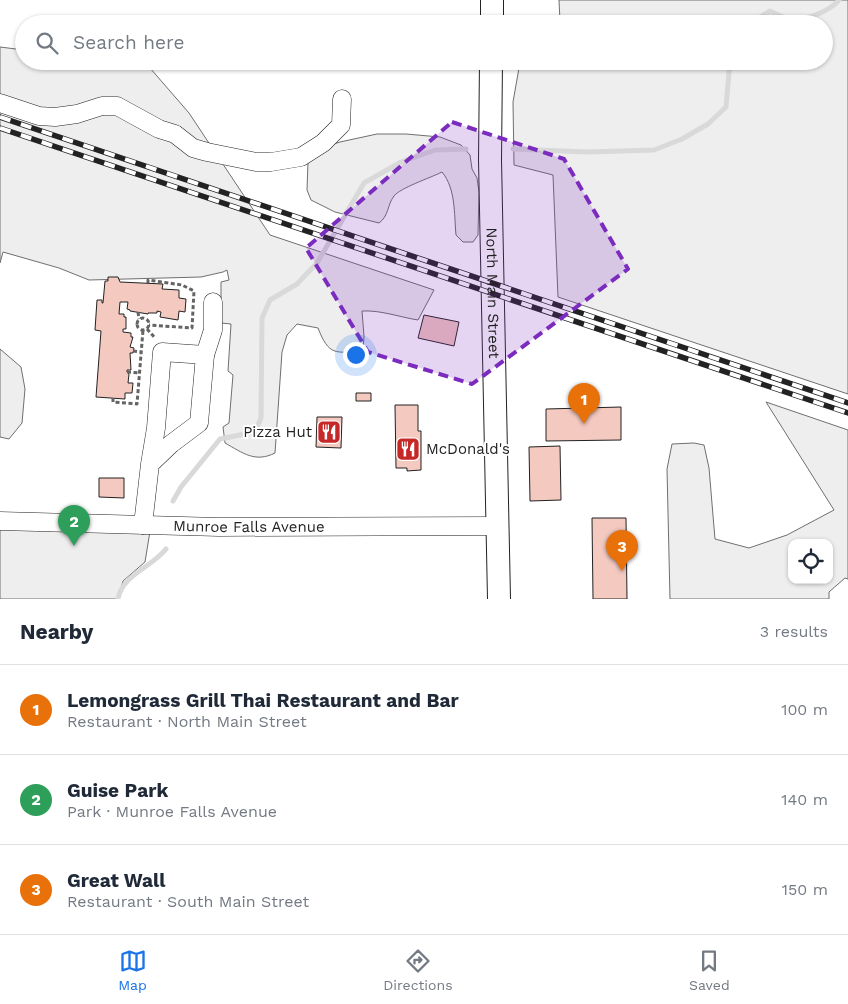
<!DOCTYPE html>
<html lang="en">
<head>
<meta charset="utf-8">
<style>
  :root { --surface:#fff; --page:#f2f2f3; --text:#1f2937; --muted:#747a83; --line:#e0e1e3; --accent:#1a73e8 }
  body { margin:0; font-family:"Work Sans",sans-serif; background:var(--page); color:var(--text) }
  .controls { position:absolute; right:15px; bottom:15px; display:grid; overflow:hidden; border-radius:10px; box-shadow:0 1px 4px #0004 }
  .controls button { width:45px; height:45px; display:grid; place-items:center; padding:0; border:0; border-bottom:1px solid var(--line); background:var(--surface); color:var(--text); font:25px sans-serif }
  .you { position:absolute; left:355px; top:354px; width:18px; height:18px; margin:-12px; border:4px solid #fff; border-radius:50%; background:#1a73e8; box-shadow:0 0 0 8px #1a73e833 }
  .badge { display:grid; place-items:center; width:32px; height:32px; border-radius:50%; background:var(--accent); color:#fff; font-size:16px; font-weight:700 }
  .pin { position:absolute; translate:-50% -41px; filter:drop-shadow(0 1px 2px #0008) }
  .pin::after { content:''; position:absolute; top:26px; width:18px; height:15px; background:inherit; clip-path:polygon(0 0,100% 0,50% 100%) }
  .list { margin:0; padding:0; list-style:none }
  h2 { display:flex; justify-content:space-between; align-items:center; height:65px; margin:0; padding:0 20px; font-size:21px }
  h2 small { font-size:16px; font-weight:400; color:var(--muted) }
  .list li { display:grid; grid-template-columns:32px 1fr auto; gap:15px; align-items:center; box-sizing:border-box; height:90px; padding:0 20px; border-top:1px solid var(--line) }
  .list b { display:block; font-size:19px; white-space:nowrap }
  .list p { margin:0; font-size:16px; white-space:nowrap; color:var(--muted) }
  .list em { font-size:16px; font-style:normal; color:var(--muted) }
  .icon { flex:none; width:28px; height:28px; fill:none; stroke:currentColor; stroke-width:2; stroke-linecap:round; stroke-linejoin:round }
  .map { position:relative; flex:none; width:848px; height:599px; overflow:hidden }
  .search { position:absolute; background:var(--surface); box-shadow:0 1px 4px #0004; left:15px; right:15px; top:15px; height:55px; display:flex; align-items:center; gap:12px; box-sizing:border-box; padding:0 18px; border-radius:28px; color:var(--muted); font-size:19px }
  .sheet { height:335px; background:var(--surface) }
  nav { display:flex; justify-content:space-around; align-items:center; box-sizing:border-box; height:70px; border-top:1px solid var(--line); background:var(--surface); font-size:14px; color:var(--muted) }
  nav a { display:grid; justify-items:center; gap:2px }
  nav .on { color:var(--accent) }
  .map>svg:first-child { display:block }
  .green { fill:#eee; stroke:#6f6f6f; fill-rule:evenodd }
  .lines { fill:none; stroke-linecap:round; stroke-linejoin:round }
  .stream { stroke:#d9d9d9; stroke-width:5 }
  .building { fill:#f3c9c0; stroke:#222 }
  .minor-casing { stroke:#222; stroke-width:19 }
  .major-casing { stroke:#222; stroke-width:24 }
  .path { stroke:#646464; stroke-width:3; stroke-dasharray:4 2.5; stroke-linecap:butt }
  .minor { stroke:#fff; stroke-width:18 }
  .major { stroke:#fff; stroke-width:22 }
  .rail-casing { stroke:#222; stroke-width:5.5 }
  .rail { stroke:#fff; stroke-width:4; stroke-dasharray:11; stroke-linecap:butt }
  .marked { fill:#7b2cbf; fill-opacity:0.2; stroke:#7b2cbf; stroke-width:4; stroke-dasharray:10 6; stroke-linejoin:round }
  .labels { text-anchor:middle; dominant-baseline:central; stroke-width:4; stroke-linejoin:round; paint-order:stroke }
  .street-label { font-size:15px; fill:#222; stroke:#fff }
  .poi-label { font-size:15px; fill:#222; stroke:#fff; text-anchor:end }
</style>
</head>
<body>
<div class="map">
<svg width="848" height="599" viewBox="0 0 848 599">
  <rect width="100%" height="100%" fill="#fff"/>
  <path class="green" d="M559,0H848V394L558,297L553,175L514,165L513,102L519,68L530,61H824V24H558L560,21Z
    M0,47L24,50V61H104L150,68L189,113L270,235L434,290L418,320C399,317 381,310 362,311L364,336L363,351C335,353 329,356 318,328L297,324L287,335L282,352L275,453C255,463 243,453 225,443L223,427L229,423L233,375L228,371L231,324L221,323V282L229,280L227,270L223,272L201,277L89,280L59,268L3,252L0,263Z
    M377,134H406L440,137L461,145L470,155L472,169L477,178L479,192L478,235L473,242H463L456,235C454,214 456,189 442,172C430,178 400,188 394,196C387,205 389,216 379,223L335,212L311,200L307,190L308,162L318,149L340,142Z
    M0,349L21,367L25,389L22,423L9,439L0,437Z
    M766,402L848,430V579L845,578L829,592V599H670L667,469L672,444L694,443L704,445L709,468L715,539L749,548L787,535L834,510ZM792,543H829V580H792Z
    M0,521L151,525L145,562L123,581L118,599H0Z"/>
  <g class="lines">
    <path class="stream" d="M749,24L770,11C776,14 785,19 792,20C807,20 830,11 839,0
      M513,149L588,152L654,150L682,139L708,124L726,107L730,61
      M173,501L181,487L220,439L255,432L261,418L262,318L270,300L297,284L317,263L364,183L401,162L435,150L466,149
      M118,599C122,575 152,567 166,549"/>
  </g>
  <path class="building" d="M108,277H118L120,282L163,284L162,289L179,290V298L186,299L185,312L179,311L178,320L160,317L161,312L157,311V313H148V314L130,311V310L127,309L128,302H120L119,314H124V317H126V329H123V332L131,333V337H133L130,347L134,348L133,353H130L131,370H127V372L129,374L128,383H133L132,393H125V399L96,397L101,331L95,330L97,300H102V303H103L105,281H108Z
    M424,315L459,322L454,346L418,338Z
    M356,393H371V401H356Z
    M395,405H418V431H421V470L407,471V468H396Z
    M621,407V440L546,441V409Z
    M317,417H342L341,448L316,447Z
    M560,446L561,500L530,501L529,447Z
    M99,478H124V498L99,497Z
    M592,518H626L627,599H593Z"/>
  <g class="lines">
    <g class="minor-casing">
      <g id="minor">
        <path d="M0,103L39,116L55,117L77,114L102,106H117L159,129L175,134L193,148L207,152L256,162H271L301,157L323,143L341,125L342,99"/>
        <path d="M205,355L213,330V302"/>
        <path id="s1" d="M0,521L219,527L499,526"/>
        <path d="M143,525L150,464L156,428L162,352L205,355L199,423L171,444L150,464"/>
      </g>
    </g>
    <g class="major-casing">
      <g id="major">
        <path d="M492,24V0"/>
        <path id="s2" d="M491,61L490,160L499,599"/>
      </g>
    </g>
    <path class="path" d="M148,283V280L182,285L194,291L192,328L149,325
      M138,312L139,319
      M137 324a6 6 0 1 1 12 0a6 6 0 1 1-12 0Z
      M147,329L155,338
      M133,351L141,352
      M127,372L140,373
      M113,398V402L137,404L143,330"/>
    <use href="#minor" class="minor"/>
    <use href="#major" class="major"/>
    <g class="rail-casing">
      <path id="rail" d="M0,117L848,403
        M0,128L848,413"/>
    </g>
    <use href="#rail" class="rail"/>
  </g>
  <path class="marked" d="M452,122L564,159L628,269L472,384L368,352L306,248Z"/>
  <defs>
    <g id="restaurant-square" transform="scale(1.25)"><rect x="-9" y="-9" width="18" height="18" rx="4" fill="#c62828" stroke="#fff"/><path d="M-5-6h1v4h1v-4h1v4h1v-4h1v5L-1.5 .5V6h-2V.5L-5-1ZM5-6V6H3V1.5H1.5Q1.5-4 5-6Z" fill="#fff"/></g>
  </defs>
  <g fill-rule="evenodd">
    <use href="#restaurant-square" x="329" y="432"/>
    <use href="#restaurant-square" x="408" y="449"/>
  </g>
  <g class="labels">
    <g class="street-label">
      <text stroke="none"><textPath href="#s2" startOffset="232">North Main Street</textPath></text>
      <text stroke="none"><textPath href="#s1" startOffset="249">Munroe Falls Avenue</textPath></text>
    </g>
    <g class="poi-label">
      <text x="312" y="432">Pizza Hut</text>
      <text x="426" y="449" text-anchor="start">McDonald's</text>
    </g>
  </g>
</svg>
<div class="controls">
<button><svg class="icon" aria-label="locate" viewBox="0 0 24 24"><circle cx="12" cy="12" r="6"/><path d="M12 2v4M12 18v4M2 12h4M18 12h4"/></svg></button>
</div>
<div class="you"></div>
<div class="pin badge" style="left:584px;top:424px;background:#e8710a">1</div>
<div class="pin badge" style="left:74px;top:546px;background:#2e9e5b">2</div>
<div class="pin badge" style="left:622px;top:571px;background:#e8710a">3</div>
<div class="search"><svg class="icon" aria-label="search" viewBox="0 0 24 24"><circle cx="10" cy="10" r="6"/><path d="M15 15l6 6"/></svg>Search here</div>
</div>
<section class="sheet">
<h2>Nearby<small>3 results</small></h2>
<ul class="list">
<li><span class="badge" style="background:#e8710a">1</span><div><b>Lemongrass Grill Thai Restaurant and Bar</b><p>Restaurant · North Main Street</p></div><em>100 m</em></li>
<li><span class="badge" style="background:#2e9e5b">2</span><div><b>Guise Park</b><p>Park · Munroe Falls Avenue</p></div><em>140 m</em></li>
<li><span class="badge" style="background:#e8710a">3</span><div><b>Great Wall</b><p>Restaurant · South Main Street</p></div><em>150 m</em></li>
</ul>
</section>
<nav>
<a class="on"><svg class="icon" aria-label="map" viewBox="0 0 24 24"><path d="M3 6l6-2 6 2 6-2v14l-6 2-6-2-6 2zM9 4v14M15 6v14"/></svg>Map</a>
<a><svg class="icon" aria-label="directions" viewBox="0 0 24 24"><path d="M12 3l9 9-9 9-9-9zM9 14v-3h6M13 9l2 2-2 2"/></svg>Directions</a>
<a><svg class="icon" aria-label="saved" viewBox="0 0 24 24"><path d="M7 4h10v16l-5-4-5 4z"/></svg>Saved</a>
</nav>
</body>
</html>
